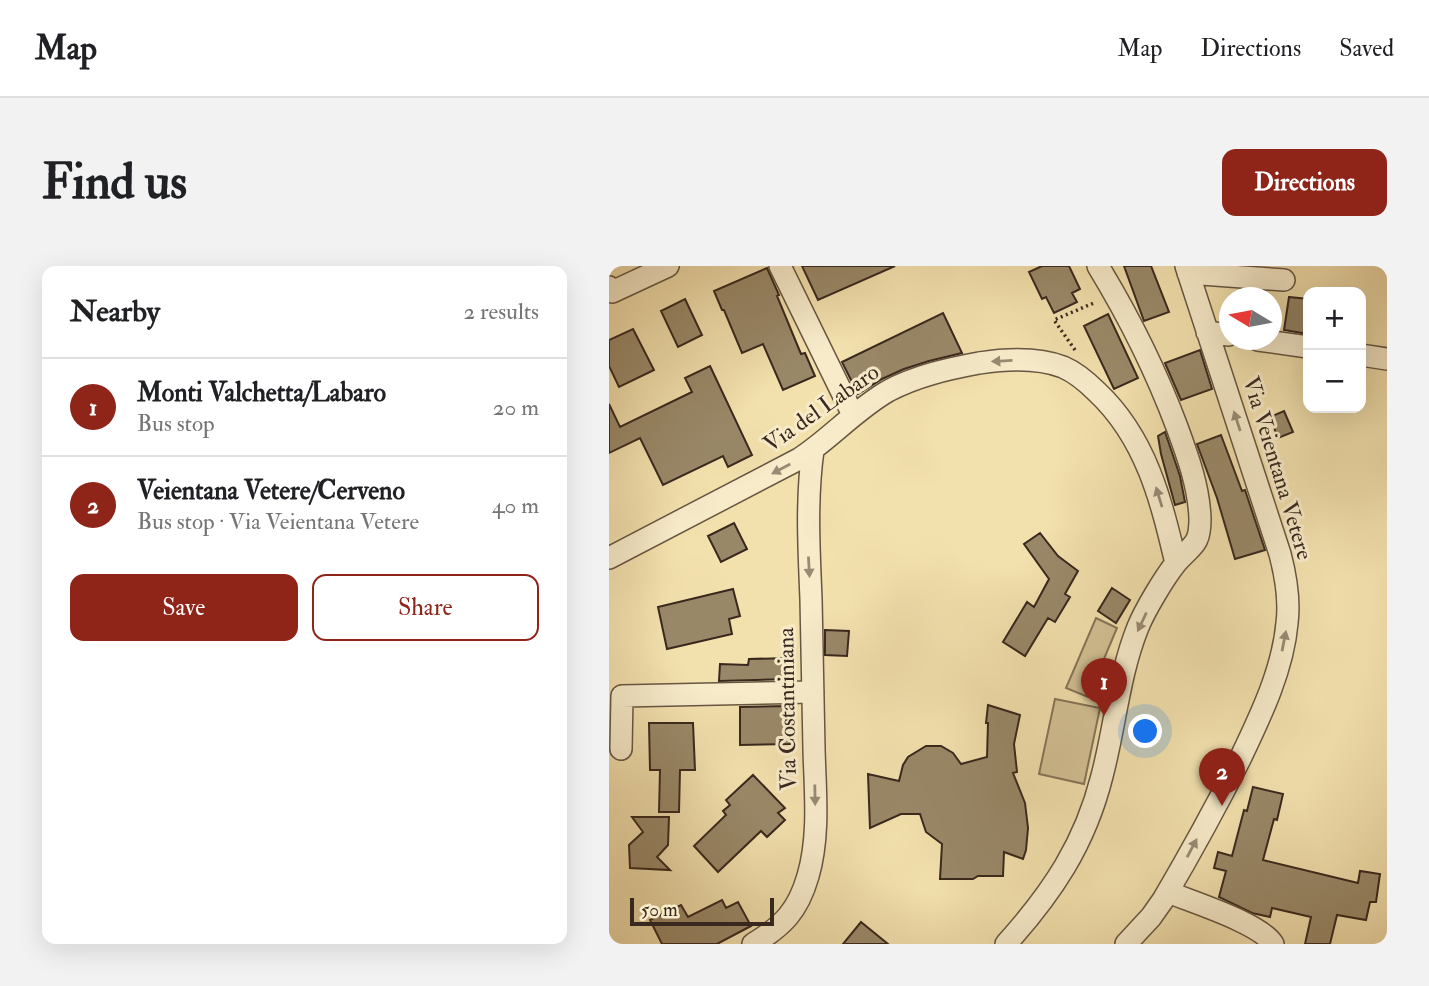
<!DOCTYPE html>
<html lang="en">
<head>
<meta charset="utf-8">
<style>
  :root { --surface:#fff; --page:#f2f2f2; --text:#202124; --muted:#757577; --line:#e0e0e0; --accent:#8f2418 }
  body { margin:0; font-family:"IM FELL Double Pica",serif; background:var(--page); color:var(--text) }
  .controls { position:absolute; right:21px; top:21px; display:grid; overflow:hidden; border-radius:14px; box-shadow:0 7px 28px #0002 }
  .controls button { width:63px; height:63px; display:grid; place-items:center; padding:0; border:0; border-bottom:2px solid var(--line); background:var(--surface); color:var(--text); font:35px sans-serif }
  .compass { position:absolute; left:610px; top:21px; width:63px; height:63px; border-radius:50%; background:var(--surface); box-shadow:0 7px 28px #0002; rotate:280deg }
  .scale { position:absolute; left:21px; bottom:18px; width:144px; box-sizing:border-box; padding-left:7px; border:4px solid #39281e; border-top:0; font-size:19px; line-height:24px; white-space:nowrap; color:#39281e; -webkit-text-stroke:5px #f7ebca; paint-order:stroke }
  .you { position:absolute; left:537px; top:466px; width:24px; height:24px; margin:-18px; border:5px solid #fff; border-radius:50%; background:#1a73e8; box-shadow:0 0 0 10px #1a73e833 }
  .badge { display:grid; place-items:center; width:46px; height:46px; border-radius:50%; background:var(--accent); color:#fff; font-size:23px; font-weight:700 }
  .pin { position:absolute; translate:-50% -58px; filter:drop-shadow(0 2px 4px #0008) }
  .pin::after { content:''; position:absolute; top:37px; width:24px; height:21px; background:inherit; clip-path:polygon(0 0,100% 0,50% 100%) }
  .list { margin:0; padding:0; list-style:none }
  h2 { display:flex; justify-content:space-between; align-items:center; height:91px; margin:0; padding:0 28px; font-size:30px }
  h2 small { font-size:23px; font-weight:400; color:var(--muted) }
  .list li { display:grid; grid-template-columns:46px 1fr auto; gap:21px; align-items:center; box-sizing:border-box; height:98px; padding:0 28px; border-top:2px solid var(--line) }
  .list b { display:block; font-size:26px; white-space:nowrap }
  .list p { margin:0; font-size:23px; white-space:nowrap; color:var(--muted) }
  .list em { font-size:23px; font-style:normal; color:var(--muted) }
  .actions { display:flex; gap:14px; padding:21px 28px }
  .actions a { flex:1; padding:16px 0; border:2px solid var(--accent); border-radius:14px; text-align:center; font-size:24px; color:var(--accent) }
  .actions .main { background:var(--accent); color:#fff }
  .map { position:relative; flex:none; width:778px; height:678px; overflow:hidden; border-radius:14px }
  header { display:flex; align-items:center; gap:42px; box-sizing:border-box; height:98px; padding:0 35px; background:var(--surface); border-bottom:2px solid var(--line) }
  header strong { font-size:33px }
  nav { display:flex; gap:38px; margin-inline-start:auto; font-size:24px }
  .intro { display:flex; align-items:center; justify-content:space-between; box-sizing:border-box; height:168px; padding:0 42px }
  h1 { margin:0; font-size:49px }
  .button { padding:18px 32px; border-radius:14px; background:var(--accent); color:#fff; font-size:24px; font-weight:700 }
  main { display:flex; gap:42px; padding:0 42px }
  aside { flex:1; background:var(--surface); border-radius:14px; box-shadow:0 7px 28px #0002 }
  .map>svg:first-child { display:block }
  .green { fill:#d3c195; stroke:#86745a; stroke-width:2 }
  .building { fill:#998868; stroke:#39281e; stroke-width:2 }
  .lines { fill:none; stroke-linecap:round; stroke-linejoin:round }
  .minor-casing { stroke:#675642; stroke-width:24 }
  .path { stroke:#39281e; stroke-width:3.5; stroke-dasharray:2 3.5; stroke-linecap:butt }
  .minor { stroke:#f7ebca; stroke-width:21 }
  .oneway { fill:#988a74 }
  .labels { text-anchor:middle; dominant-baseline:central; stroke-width:6; stroke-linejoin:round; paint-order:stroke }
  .street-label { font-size:23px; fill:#39281e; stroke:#f7ebca }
</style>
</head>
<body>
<header>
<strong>Map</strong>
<nav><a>Map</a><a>Directions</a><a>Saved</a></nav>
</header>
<div class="intro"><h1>Find us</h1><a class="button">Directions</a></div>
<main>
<aside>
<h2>Nearby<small>2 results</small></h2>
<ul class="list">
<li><span class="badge">1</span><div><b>Monti Valchetta/Labaro</b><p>Bus stop</p></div><em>20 m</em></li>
<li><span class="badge">2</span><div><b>Veientana Vetere/Cerveno</b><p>Bus stop · Via Veientana Vetere</p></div><em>40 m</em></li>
</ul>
<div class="actions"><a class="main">Save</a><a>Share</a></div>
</aside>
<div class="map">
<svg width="778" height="678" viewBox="0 0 778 678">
  <rect width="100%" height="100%" fill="#f2e0ad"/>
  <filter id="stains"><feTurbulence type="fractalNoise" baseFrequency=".00286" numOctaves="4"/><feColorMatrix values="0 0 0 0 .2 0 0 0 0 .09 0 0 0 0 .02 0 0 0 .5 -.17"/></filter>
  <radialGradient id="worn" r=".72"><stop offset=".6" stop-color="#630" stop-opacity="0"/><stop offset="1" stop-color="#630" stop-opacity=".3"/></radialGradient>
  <path class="green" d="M487,352L508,362L479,431L457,422Z
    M446,433L491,442L475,518L430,508Z"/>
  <path class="building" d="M193,0H286L209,34Z
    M433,0H460L471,23L463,27L468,36L445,47L437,31L433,33L420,6Z
    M515,0H542L560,46L535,55Z
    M158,2L170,29L168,30L192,88L196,87L206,110L174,124L154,78L133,87L115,44H113L105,25Z
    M680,31L699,33V68L675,64Z
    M76,33L93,69L69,81L52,45Z
    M334,47L353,87L320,95L295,103L273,113L249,128L233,96Z
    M499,48L529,112L505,123L475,60Z
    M24,63L45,104L10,121L0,100V74Z
    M591,84L603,123L572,134L556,97Z
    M101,100L143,189L119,201L114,190L54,219L31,172L0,187V138L11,161L83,126L76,112Z
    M675,145L684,166L669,172L661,151Z
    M556,166L571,210L576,236L566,239L552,188L549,170Z
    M612,169L633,225L636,224L656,284L626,293L608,232L588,178Z
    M125,257L138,283L112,296L99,270Z
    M431,267L449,290L469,305L456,328L461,331L446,356L439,352L416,390L394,376L418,336L425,341L440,313L415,278Z
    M503,322L521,334L507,357L489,345Z
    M124,323L131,350L120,353L123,368L58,383L49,341Z
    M216,364L240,365L238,390L216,389Z
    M180,392L179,413L110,415L111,398L139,399L140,393Z
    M379,439L411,449L405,478L408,506L404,507L416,537L419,562L417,584L414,593L395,586L394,610H369L364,613H331L333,578L317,566L311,548H292L261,562L259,508L290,515L294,499L299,491L317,480H332L344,487L352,498L378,491L379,457H377Z
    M178,440L177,444H181V478L131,479V441Z
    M40,457H84L86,504H71L70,546H50L51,504H41Z
    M144,509L176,542L169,547L176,554L158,571L152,565L109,606L85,580L117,549L114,545L121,539L117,534Z
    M644,521L674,528L668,554L665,553L654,594L749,617L751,605L771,608L767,636H761L757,654L728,649L721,678H696L702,651L663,642L661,651L643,647L610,631L617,605L605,602L609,586L623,590L635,544L638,545Z
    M23,551H60L59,579L48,591L61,604L21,602L20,579L34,566Z
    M113,634L117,642L129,636L142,660L108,678H53L41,654L72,639L79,651Z
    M252,656L279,678H234Z"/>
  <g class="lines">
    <g class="minor-casing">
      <path id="minor" d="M171,0L244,149
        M579,7L675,14
        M0,21L3,26L59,0
        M598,66L620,69
        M649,74L699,81
        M752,89L778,93
        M0,292L190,193C221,173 246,144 279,125C307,110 338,103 370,97C396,93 428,91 454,101C468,107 478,116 488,126C537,172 552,234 567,297
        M12,483L13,430L204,426
        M559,626C583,636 651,657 664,678
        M144,678C174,660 189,645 199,610C211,569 206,524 205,483C204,433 203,383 202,333C200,284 197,234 204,184
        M397,678C443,627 476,578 493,510C506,461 510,408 529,361C536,344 555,312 567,297C582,279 591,281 591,253C590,221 579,191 568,161C547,105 520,51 489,0
        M517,678L542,651L554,634C581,588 607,541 631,493C651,451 674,404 678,357C681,334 677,311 671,288L577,0"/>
    </g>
    <path class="path" d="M466,84L445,54L487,36"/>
    <use href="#minor" class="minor"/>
  </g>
  <defs><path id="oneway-solid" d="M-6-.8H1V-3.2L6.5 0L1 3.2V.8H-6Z" transform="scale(1.75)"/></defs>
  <g class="oneway">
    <use href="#oneway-solid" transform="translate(393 95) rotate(177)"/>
    <use href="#oneway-solid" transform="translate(628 155) rotate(-108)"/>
    <use href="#oneway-solid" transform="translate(172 203) rotate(152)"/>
    <use href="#oneway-solid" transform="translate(550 231) rotate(-107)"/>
    <use href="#oneway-solid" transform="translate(200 301) rotate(87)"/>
    <use href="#oneway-solid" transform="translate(533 356) rotate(115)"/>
    <use href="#oneway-solid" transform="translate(675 375) rotate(-79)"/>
    <use href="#oneway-solid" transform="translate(206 529) rotate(89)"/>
    <use href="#oneway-solid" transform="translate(583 582) rotate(-62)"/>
  </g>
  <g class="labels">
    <g class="street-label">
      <text transform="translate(212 142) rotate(-35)">Via del Labaro</text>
      <text transform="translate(669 202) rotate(73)">Via Veientana Vetere</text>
      <text transform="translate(178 443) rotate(-91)">Via Costantiniana</text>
    </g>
  </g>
  <rect width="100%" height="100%" filter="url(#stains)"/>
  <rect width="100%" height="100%" fill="url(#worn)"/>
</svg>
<div class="controls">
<button>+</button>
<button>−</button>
</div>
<svg class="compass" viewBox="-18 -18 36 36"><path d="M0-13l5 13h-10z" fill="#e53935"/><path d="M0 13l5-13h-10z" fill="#757577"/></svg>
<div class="scale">50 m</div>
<div class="you"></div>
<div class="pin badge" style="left:495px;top:450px">1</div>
<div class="pin badge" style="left:613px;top:540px">2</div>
</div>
</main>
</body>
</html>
